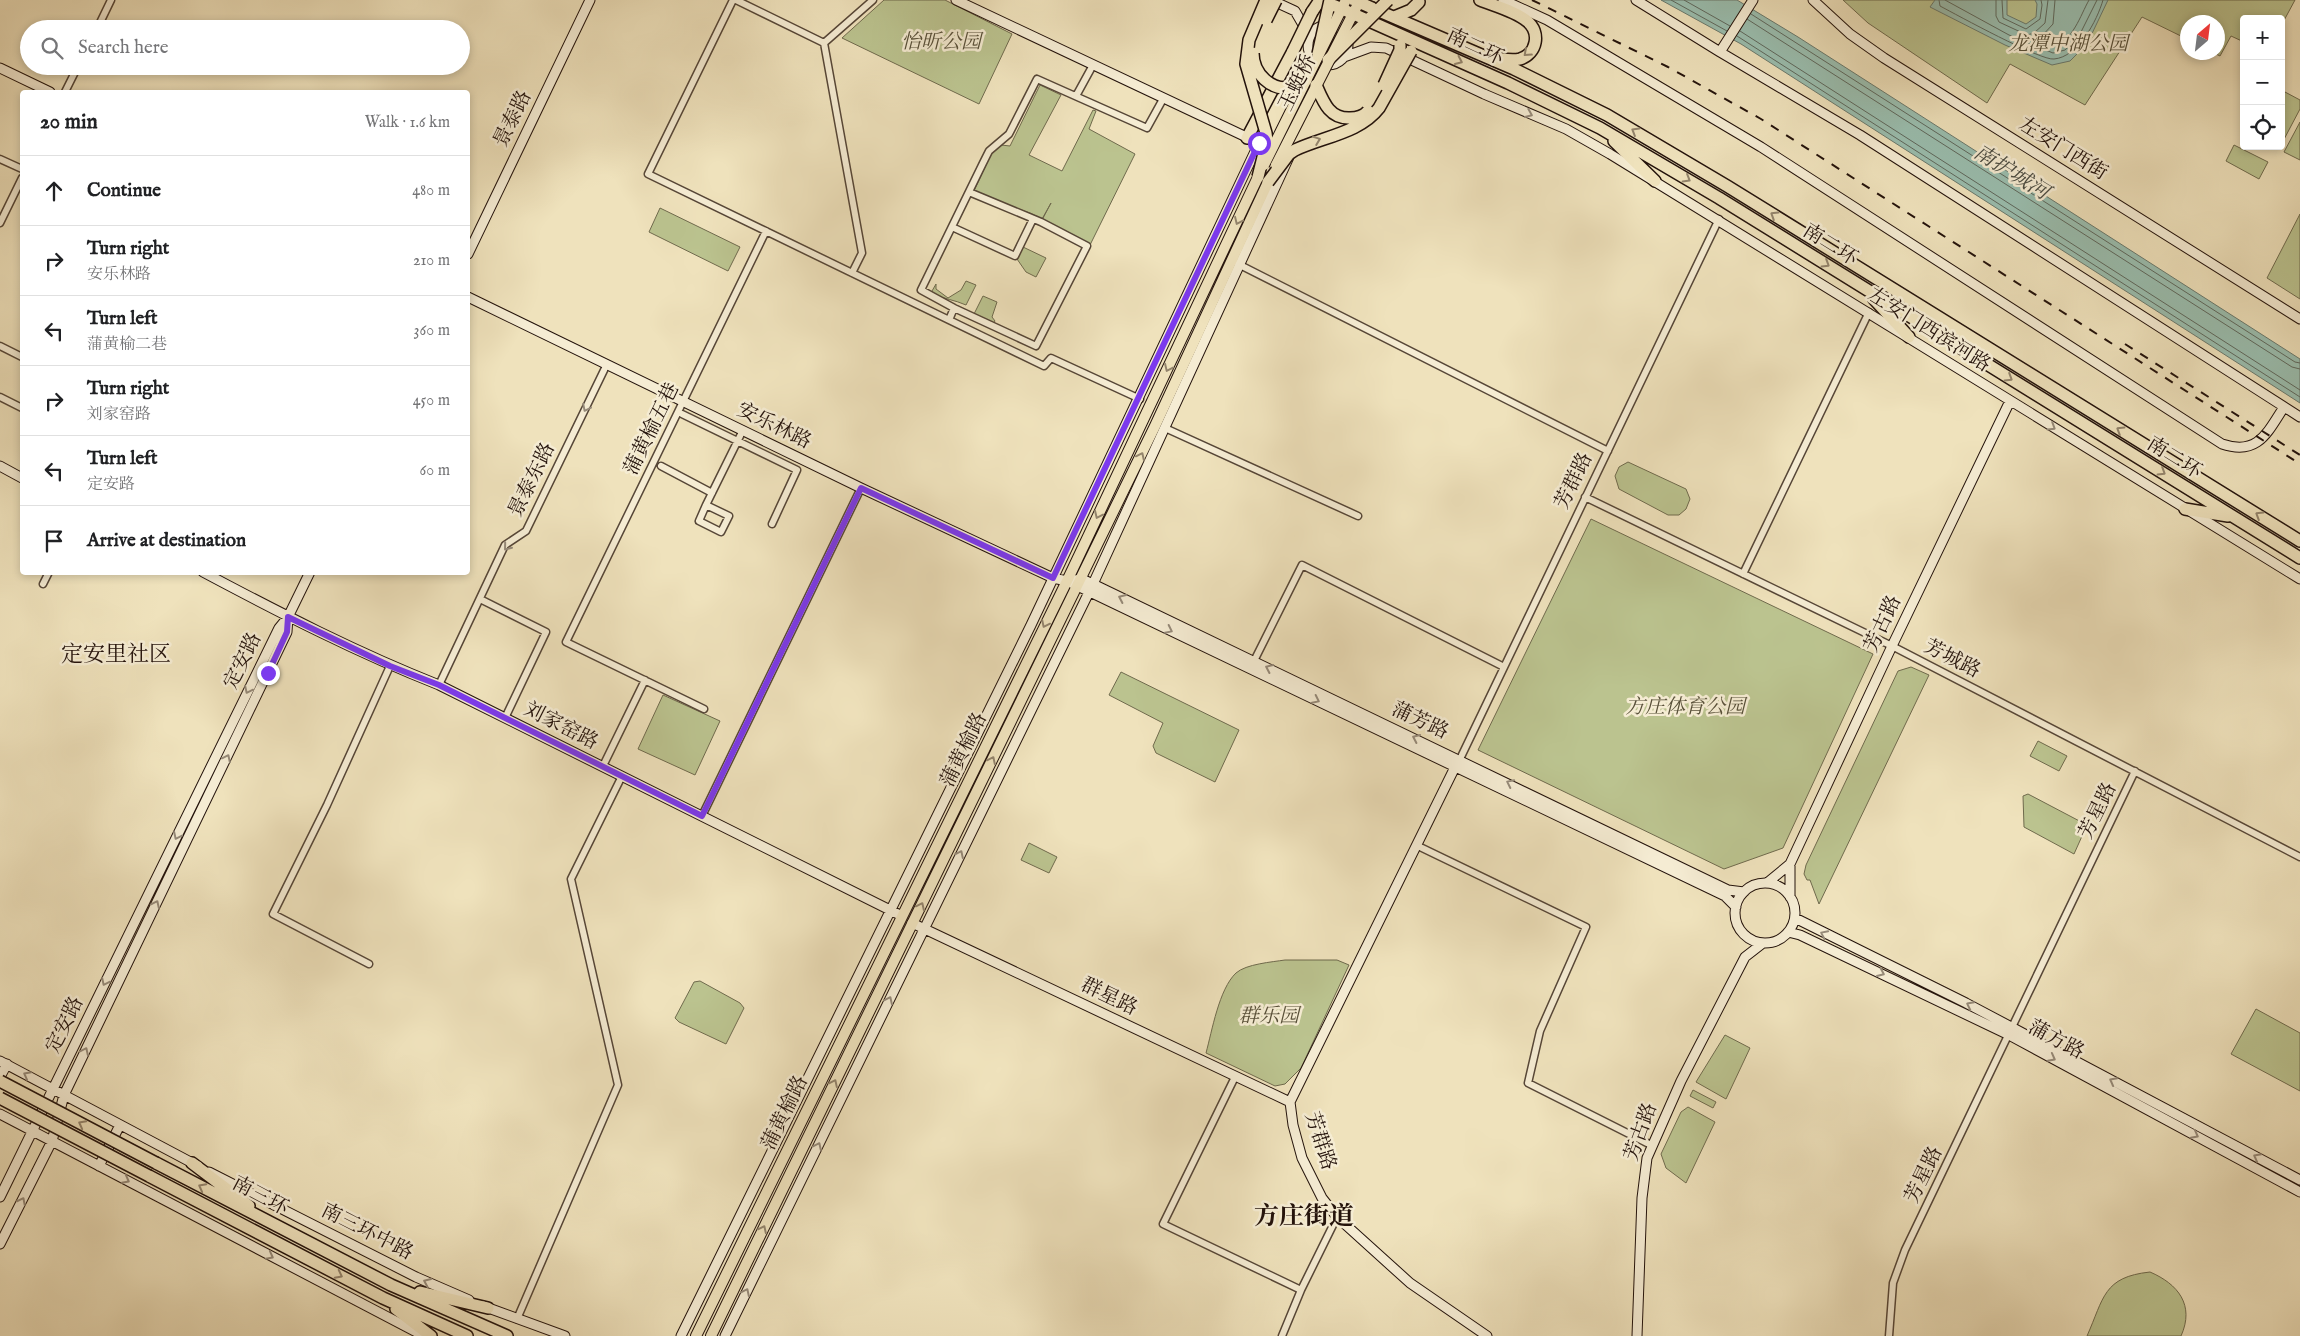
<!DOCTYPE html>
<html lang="en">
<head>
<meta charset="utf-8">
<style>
  :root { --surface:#fff; --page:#f6f6f6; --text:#202124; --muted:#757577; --line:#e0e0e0 }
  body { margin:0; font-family:"IM FELL English","Noto Serif SC",serif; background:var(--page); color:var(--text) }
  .controls { position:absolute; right:15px; top:15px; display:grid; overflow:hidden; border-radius:5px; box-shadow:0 2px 8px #0003 }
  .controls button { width:45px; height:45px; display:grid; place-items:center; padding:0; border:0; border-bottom:1px solid var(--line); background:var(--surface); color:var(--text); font:25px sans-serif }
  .compass { position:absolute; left:2180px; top:15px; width:45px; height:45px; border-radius:50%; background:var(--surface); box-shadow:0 2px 8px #0003; rotate:28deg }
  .stop { position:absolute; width:15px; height:15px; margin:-11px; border:4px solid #7c3aed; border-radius:50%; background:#fff }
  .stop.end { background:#7c3aed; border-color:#fff; box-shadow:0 1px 5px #0008 }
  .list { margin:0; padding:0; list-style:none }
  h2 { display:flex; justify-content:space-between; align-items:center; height:65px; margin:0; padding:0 20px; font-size:21px }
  h2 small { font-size:16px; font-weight:400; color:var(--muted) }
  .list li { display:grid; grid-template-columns:32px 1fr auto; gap:15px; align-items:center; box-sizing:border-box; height:70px; padding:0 20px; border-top:1px solid var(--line) }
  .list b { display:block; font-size:19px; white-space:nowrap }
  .list p { margin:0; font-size:16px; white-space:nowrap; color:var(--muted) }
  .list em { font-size:16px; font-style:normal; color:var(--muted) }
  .icon { flex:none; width:28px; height:28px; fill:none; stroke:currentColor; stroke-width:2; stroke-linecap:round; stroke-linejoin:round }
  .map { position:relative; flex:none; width:2300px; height:1336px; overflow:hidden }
  .search { position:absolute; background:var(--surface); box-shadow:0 2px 8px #0003; left:20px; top:20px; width:450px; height:55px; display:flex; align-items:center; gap:12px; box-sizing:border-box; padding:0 18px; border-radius:28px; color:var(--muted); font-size:19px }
  .panel { position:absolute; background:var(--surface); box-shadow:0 2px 8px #0003; left:20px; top:90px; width:450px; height:485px; border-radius:5px }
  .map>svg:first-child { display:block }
  .green { fill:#bbc38f; stroke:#6f6a4d }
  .water { fill:#9abeaf; stroke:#6a796d }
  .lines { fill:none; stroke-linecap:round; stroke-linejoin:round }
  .shore { stroke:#5e685d; stroke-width:1 }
  .street-casing { stroke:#564637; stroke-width:9 }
  .secondary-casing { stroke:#23120b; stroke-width:11 }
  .primary-casing { stroke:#23120b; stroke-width:12 }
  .highway-casing { stroke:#23120b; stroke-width:14 }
  .street { stroke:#f5ecd3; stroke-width:6 }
  .secondary { stroke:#f5ecd3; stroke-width:9 }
  .primary { stroke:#efe2bc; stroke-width:10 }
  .highway { stroke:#efe2bc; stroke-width:11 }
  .rail { stroke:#23120b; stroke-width:2; stroke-dasharray:9 9; stroke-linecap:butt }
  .primary-bridge-casing { stroke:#23120b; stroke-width:12; stroke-linecap:butt }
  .highway-bridge-casing { stroke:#23120b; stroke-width:14; stroke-linecap:butt }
  .primary-bridge { stroke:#efe2bc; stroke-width:10 }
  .highway-bridge { stroke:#efe2bc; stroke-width:11 }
  .oneway { stroke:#93846c }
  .oneway2 { stroke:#968a79 }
  .route { stroke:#7c3aed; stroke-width:6 }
  .labels { text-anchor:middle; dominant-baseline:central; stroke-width:5; stroke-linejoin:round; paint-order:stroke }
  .park-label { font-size:20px; font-style:italic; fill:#585039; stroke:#f5ecd3 }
  .street-label { font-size:20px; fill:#23120b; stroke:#f5ecd3 }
  .water-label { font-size:21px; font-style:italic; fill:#4d4e44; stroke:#f5ecd3 }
  .quarter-label { font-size:22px; fill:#23120b; stroke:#f5ecd3 }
  .district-label { font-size:25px; font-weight:bold; fill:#23120b; stroke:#f5ecd3 }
</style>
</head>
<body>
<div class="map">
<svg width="2300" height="1336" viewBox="0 0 2300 1336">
  <rect width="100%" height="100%" fill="#efe2bc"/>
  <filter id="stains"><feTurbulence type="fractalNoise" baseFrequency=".004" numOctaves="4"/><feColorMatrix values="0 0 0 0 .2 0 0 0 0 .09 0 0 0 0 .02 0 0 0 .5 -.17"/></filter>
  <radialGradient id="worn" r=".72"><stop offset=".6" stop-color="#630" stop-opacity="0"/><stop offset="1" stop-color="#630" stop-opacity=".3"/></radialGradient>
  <path class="green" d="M884,0H945L1012,34L979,104L842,38Z
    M1843,0H2295L2281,26V19H2244V42L2231,36L2220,56L2214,53L2218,52V22H2188L2187,39L2142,17L2085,105L2010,64L1987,103L1868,23Z
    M1040,85L1061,95L1029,155L1062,171L1093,110L1096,111L1089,129L1135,154L1090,245L1041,222L1051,203L1042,219L1030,213L973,193L991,154L1001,145L1010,146Z
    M2285,92L2300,100V109L2281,145V99Z
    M2300,122V160L2284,152Z
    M2234,145L2268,162L2259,179L2226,161Z
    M660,208L740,247L728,271L649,232Z
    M2300,214V299L2267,278Z
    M1023,247L1046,258L1036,277L1026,272L1017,259Z
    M966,281L976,285L966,305C955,300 944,299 933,294L932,291L936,284V289L948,298L961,290Z
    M983,296L997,302L992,317L995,321L993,324L974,314Z
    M1628,462L1686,489L1690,499L1686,509L1679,515H1668L1619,489L1615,476L1619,467Z
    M1591,519L1873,654L1783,848L1724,869L1478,750Z
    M1911,667L1929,675L1819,904L1810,880H1807L1804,874L1806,865L1898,671Z
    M1121,672L1239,730L1215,782L1156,753L1153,746L1163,723L1109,695Z
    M663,695L720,721L695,775L638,749Z
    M2038,741L2067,756L2059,771L2030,756Z
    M2028,794L2087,825L2074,854L2024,827L2023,796Z
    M1029,843L1057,857L1049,873L1021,860Z
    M1285,960H1337L1349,965L1301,1068L1285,1084L1275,1086L1206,1053C1212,1031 1219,989 1236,973C1246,964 1272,962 1285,960Z
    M700,981L740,1003L744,1008L726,1044L679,1022L675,1018L694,982Z
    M2256,1009L2300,1033V1091L2231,1054Z
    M1725,1035L1750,1048L1726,1099L1696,1082Z
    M1693,1090L1716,1102L1713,1108L1690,1096Z
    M1688,1107L1715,1122L1686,1183L1666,1168L1661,1154L1681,1112Z
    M2150,1272C2178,1284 2195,1305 2181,1336H2087C2104,1298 2103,1277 2150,1272Z"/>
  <path class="water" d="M1661,0H1737L1798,37L2300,359V403L1741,44Z
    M1935,0H2007V15L2026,24L2036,17L2037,4L2035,0H2108L2087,44L2070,61L2052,65L2005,45L1930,7Z"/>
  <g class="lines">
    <path class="shore" d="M1671,0L1727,31
      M1684,0L1730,26
      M1939,0L1940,6C1957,15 2041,61 2054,59C2078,57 2097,21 2103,0
      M1945,0L2009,35L2053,53L2065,50L2078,38L2097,0
      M1996,0V16L1999,22L2027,35L2034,33L2045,23L2048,0
      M2002,0L2003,18L2026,29L2040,19L2042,5L2041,0
      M2055,0L2053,24L2040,38L2054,45C2073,41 2080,16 2089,0
      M1751,14L2295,362L2300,363
      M1747,19L2292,367L2300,369
      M1740,31L2300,390
      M1737,36L2300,397"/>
    <g class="street-casing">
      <path id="street" d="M733,0L648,174L1044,366L1051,358L1140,399
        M736,0L824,43
        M97,29L111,0
        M65,92L78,66
        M1076,96L1093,65
        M0,159L22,169
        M0,223L22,178
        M952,227L1015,256L1033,219
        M1238,264L1608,451
        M852,273L862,253L824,43L873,0
        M954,308L1036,346L1087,246L1041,222L969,192
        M949,320L954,308L921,290L983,163L989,151L1009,134L1037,79L1147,128L1163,99
        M0,346L22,357
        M0,397L22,408
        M682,414L797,470L772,524
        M1165,428L1358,516
        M661,466L712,493
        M1585,497L1892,646L2300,857
        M706,505L699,521L721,532L729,516L706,505L743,430
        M1743,574L1869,312
        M43,584L49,572
        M480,599L546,632L505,718
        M1254,661L1302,565L1504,667
        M439,685L505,545L526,531L607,364
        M704,709L566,642L766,231
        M1460,759L1719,219
        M603,766L645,680
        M702,816L861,488
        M1418,846L1586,927L1540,1031L1528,1083L1651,1145
        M369,964L273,914L327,805L390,666
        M1235,1077L1163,1224L1301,1290
        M517,1319L618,1085L571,879L622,776
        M1282,1336L1301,1290L1337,1217
        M1889,1336L1893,1283L1905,1250L2135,771"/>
    </g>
    <g class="secondary-casing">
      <path id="secondary" d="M956,0L1259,143
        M1271,0L1295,11L1306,30
        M1503,0L1547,20L1761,147L2222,444C2258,456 2267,433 2284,407
        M1636,0L1720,52
        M1753,0L1720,52L1860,135L2300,417
        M1813,0L1850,34L1884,58L2300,319
        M1308 45a20 20 0 1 1 40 0a20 20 0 1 1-40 0Z
        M1343,31L1342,22L1353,0
        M1344,57L1371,47L1386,48L1484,94L1566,129L1610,154L2300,579
        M0,68L50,92
        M1298,108L1318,68L1327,65
        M468,254L590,0
        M468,297L861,488L1053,578L1067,581L1725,896L1736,907
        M0,466L22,478
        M203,572C280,613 358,653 439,685L902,916
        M1075,580L1082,579L1093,584L1728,890L1744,892
        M1458,761L1290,1102L1293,1125L1302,1158L1322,1198L1337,1217L1410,1283L1487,1336
        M1767,883L1790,864
        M1735 913a30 30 0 1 1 60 0a30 30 0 1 1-60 0Z
        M1790,897V864L1892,646L2010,401
        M1795,918L1966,1003L2300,1180
        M912,923L1290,1102
        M1788,932L1800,935L2009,1035L2300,1192
        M0,1061L198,1166
        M0,1077L7,1064
        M0,1114L424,1336
        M99,1166L120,1125
        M209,1172L416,1277L469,1300
        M0,1197L279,628L288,617L310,572
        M0,1244L52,1141L64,1095L287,632L288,617
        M483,1306L565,1336
        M681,1336L1031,625L1259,143L1289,157L1093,584L725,1336
        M1637,1336L1642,1198L1647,1158L1681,1081L1745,957L1763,943"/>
    </g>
    <g class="primary-casing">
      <path id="primary" d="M696,1336L1067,581L1258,177
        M711,1336L1155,426L1268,182"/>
    </g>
    <g class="highway-casing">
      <path id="highway" d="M1480,0C1495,6 1515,11 1527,21C1541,32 1537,54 1520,59C1512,61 1504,59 1497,58
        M1372,8L1514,69L1607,115L1727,186L2300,541
        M1312,12L1318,3L1324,1
        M1394,17L1411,10L1419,2
        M1367,20L1508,83L1600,128L1719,198L2300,558
        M1247,138L1293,51
        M1614,141L1655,181
        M1874,299L1909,337
        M2185,509L2228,516
        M156,1163L391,1285L507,1336
        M192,1163L249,1206
        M149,1176L383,1298L467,1336
        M420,1292L488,1308
        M396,1309L431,1336"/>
    </g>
    <use href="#street" class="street"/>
    <use href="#secondary" class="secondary"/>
    <use href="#primary" class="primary"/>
    <use href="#highway" class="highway"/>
    <path class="rail" d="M1532,0L1668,67L1761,119L2300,464
      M2125,344L2300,455"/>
    <g class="primary-bridge-casing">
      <path id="primary-bridge" d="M1264,165L1346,0
        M1276,165L1360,0"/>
    </g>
    <g class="highway-bridge-casing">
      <path id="highway-bridge" d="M1354,0L1372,8
        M1333,5L1367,20
        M1266,20L1276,0
        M1293,51L1312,12
        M1253,53C1253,73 1271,92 1292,87C1297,86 1302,82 1306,80
        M1318,54L1330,0
        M1328,60L1388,0
        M1316,85C1323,101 1329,119 1350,118C1357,118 1363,117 1368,111
        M1384,85L1400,50V45
        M1258,177L1267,141L1266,133L1246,64L1249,40L1266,0
        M1268,182L1289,154L1295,150C1322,137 1360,133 1379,108L1411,51
        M0,1081L156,1163
        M0,1098L149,1176"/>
    </g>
    <use href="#primary-bridge" class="primary-bridge"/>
    <use href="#highway-bridge" class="highway-bridge"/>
  </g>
  <defs><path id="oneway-chevron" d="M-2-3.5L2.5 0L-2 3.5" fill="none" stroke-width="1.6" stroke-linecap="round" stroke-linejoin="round" transform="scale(1.25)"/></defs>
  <g class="oneway">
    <use href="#oneway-chevron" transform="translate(1527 53) rotate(138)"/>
    <use href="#oneway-chevron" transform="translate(1459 61) rotate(25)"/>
    <use href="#oneway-chevron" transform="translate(1635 131) rotate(-149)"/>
    <use href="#oneway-chevron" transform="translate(1317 140) rotate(-21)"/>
    <use href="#oneway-chevron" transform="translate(1687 179) rotate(31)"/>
    <use href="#oneway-chevron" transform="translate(1774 215) rotate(-148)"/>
    <use href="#oneway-chevron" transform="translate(1238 221) rotate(115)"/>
    <use href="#oneway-chevron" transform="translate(1826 264) rotate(32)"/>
    <use href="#oneway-chevron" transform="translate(1168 368) rotate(115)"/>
    <use href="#oneway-chevron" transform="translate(2009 378) rotate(32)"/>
    <use href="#oneway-chevron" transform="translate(2120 430) rotate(-148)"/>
    <use href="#oneway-chevron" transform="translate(1141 456) rotate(-64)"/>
    <use href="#oneway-chevron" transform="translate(2162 472) rotate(32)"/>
    <use href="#oneway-chevron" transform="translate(1098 515) rotate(115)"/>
    <use href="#oneway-chevron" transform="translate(2259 515) rotate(-148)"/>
    <use href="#oneway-chevron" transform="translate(1045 624) rotate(116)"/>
    <use href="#oneway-chevron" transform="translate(992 760) rotate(-64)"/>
    <use href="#oneway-chevron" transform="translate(921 906) rotate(-64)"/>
    <use href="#oneway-chevron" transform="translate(834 1083) rotate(-64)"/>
    <use href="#oneway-chevron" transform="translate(82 1124) rotate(-152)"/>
    <use href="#oneway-chevron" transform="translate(202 1187) rotate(-152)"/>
    <use href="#oneway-chevron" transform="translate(763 1229) rotate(-64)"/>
    <use href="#oneway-chevron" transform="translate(339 1275) rotate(27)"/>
  </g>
  <g class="oneway2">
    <use href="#oneway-chevron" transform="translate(1529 114) rotate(23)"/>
    <use href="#oneway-chevron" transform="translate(586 408) rotate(116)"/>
    <use href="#oneway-chevron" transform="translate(2052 427) rotate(32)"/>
    <use href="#oneway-chevron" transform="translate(507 547) rotate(129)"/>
    <use href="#oneway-chevron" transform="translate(1122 598) rotate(-155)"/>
    <use href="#oneway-chevron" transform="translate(1169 630) rotate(26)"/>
    <use href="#oneway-chevron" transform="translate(1269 668) rotate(-155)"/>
    <use href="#oneway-chevron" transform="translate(248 690) rotate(116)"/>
    <use href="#oneway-chevron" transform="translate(1316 700) rotate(26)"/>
    <use href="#oneway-chevron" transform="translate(1416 738) rotate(-155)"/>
    <use href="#oneway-chevron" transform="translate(227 758) rotate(-64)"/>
    <use href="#oneway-chevron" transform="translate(1510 783) rotate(-154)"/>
    <use href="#oneway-chevron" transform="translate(177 836) rotate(116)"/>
    <use href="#oneway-chevron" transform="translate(960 854) rotate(-64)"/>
    <use href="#oneway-chevron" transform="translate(156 904) rotate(-64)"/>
    <use href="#oneway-chevron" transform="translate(1824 934) rotate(-154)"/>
    <use href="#oneway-chevron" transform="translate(1881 973) rotate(25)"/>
    <use href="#oneway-chevron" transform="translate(105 982) rotate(116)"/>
    <use href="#oneway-chevron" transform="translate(889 1000) rotate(-64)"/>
    <use href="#oneway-chevron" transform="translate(1970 1005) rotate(-153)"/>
    <use href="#oneway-chevron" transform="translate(85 1051) rotate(-64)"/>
    <use href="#oneway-chevron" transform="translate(2052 1058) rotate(28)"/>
    <use href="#oneway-chevron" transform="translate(27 1075) rotate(-152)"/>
    <use href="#oneway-chevron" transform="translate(2113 1081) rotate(-152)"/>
    <use href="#oneway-chevron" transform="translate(2195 1135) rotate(28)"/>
    <use href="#oneway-chevron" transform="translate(818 1146) rotate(-64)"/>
    <use href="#oneway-chevron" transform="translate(2257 1157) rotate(-152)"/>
    <use href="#oneway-chevron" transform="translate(126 1180) rotate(28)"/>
    <use href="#oneway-chevron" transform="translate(22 1201) rotate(-63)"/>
    <use href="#oneway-chevron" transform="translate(270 1256) rotate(28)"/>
    <use href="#oneway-chevron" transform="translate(427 1282) rotate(-156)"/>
    <use href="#oneway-chevron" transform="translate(746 1292) rotate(-64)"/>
  </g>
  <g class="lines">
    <path class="route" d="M268,673L287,632L288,617L390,666L439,685L702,816L861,488L1053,578L1259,143"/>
  </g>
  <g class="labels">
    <g class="park-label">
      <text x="941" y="42">怡昕公园</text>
      <text x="2068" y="44">龙潭中湖公园</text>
      <text x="1685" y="707">方庄体育公园</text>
      <text x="1269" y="1016">群乐园</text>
    </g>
    <g class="street-label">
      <text transform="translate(1475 47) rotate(25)">南二环</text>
      <text transform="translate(1298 83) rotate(-64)">玉蜓桥</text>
      <text transform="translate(513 119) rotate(-64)">景泰路</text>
      <text transform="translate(2063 149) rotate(32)">左安门西街</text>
      <text transform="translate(1830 245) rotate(32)">南二环</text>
      <text transform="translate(1929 330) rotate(32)">左安门西滨河路</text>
      <text transform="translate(774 426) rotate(26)">安乐林路</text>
      <text transform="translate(652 429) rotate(-64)">蒲黄榆五巷</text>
      <text transform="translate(2174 458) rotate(32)">南二环</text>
      <text transform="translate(532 480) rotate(-64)">景泰东路</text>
      <text transform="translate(1574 481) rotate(-64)">芳群路</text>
      <text transform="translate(1883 624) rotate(-65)">芳古路</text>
      <text transform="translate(1952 659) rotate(27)">芳城路</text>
      <text transform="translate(243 661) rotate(-64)">定安路</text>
      <text transform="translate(1420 721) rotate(25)">蒲芳路</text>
      <text transform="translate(561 726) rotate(27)">刘家窑路</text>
      <text transform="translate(964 750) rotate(-64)">蒲黄榆路</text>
      <text transform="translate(2098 811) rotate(-64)">芳星路</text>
      <text transform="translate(1109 997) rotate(26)">群星路</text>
      <text transform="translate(65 1025) rotate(-64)">定安路</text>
      <text transform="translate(2056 1040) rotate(28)">蒲方路</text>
      <text transform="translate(785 1113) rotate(-64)">蒲黄榆路</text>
      <text transform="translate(1641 1132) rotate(-70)">芳古路</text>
      <text transform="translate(1320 1141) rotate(72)">芳群路</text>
      <text transform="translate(1924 1175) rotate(-64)">芳星路</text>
      <text transform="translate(260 1196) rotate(28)">南三环</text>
      <text transform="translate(367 1232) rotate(27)">南三环中路</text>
    </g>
    <g class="water-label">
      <text transform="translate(2011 173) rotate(32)">南护城河</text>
    </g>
    <g class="quarter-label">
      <text x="116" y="655">定安里社区</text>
    </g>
    <g class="district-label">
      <text x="1304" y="1217">方庄街道</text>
    </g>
  </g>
  <rect width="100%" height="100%" filter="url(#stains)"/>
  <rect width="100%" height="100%" fill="url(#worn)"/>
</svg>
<div class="controls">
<button>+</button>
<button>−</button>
<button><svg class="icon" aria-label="locate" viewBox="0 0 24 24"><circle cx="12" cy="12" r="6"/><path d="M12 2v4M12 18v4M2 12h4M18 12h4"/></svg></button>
</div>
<svg class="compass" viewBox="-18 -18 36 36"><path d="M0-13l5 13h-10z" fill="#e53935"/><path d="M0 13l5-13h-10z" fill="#757577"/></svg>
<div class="stop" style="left:1259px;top:143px"></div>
<div class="stop end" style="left:268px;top:673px"></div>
<div class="search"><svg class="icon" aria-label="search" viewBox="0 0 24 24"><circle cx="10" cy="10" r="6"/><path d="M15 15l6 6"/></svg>Search here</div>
<section class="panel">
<h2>20 min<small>Walk · 1.6 km</small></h2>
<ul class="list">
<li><svg class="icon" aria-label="ahead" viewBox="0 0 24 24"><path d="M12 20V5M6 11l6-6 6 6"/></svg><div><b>Continue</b></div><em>480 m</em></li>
<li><svg class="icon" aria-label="right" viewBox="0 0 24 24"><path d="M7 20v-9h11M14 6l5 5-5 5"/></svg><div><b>Turn right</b><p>安乐林路</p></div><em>210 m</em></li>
<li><svg class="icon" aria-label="left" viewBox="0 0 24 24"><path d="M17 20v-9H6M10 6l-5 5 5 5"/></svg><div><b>Turn left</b><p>蒲黄榆二巷</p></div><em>360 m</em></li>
<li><svg class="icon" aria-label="right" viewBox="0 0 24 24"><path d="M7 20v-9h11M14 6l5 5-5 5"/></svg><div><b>Turn right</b><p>刘家窑路</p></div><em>450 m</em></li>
<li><svg class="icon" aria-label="left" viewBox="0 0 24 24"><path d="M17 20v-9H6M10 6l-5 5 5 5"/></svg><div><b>Turn left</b><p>定安路</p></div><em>60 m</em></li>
<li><svg class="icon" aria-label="arrive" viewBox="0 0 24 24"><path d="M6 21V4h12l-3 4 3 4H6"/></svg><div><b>Arrive at destination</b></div></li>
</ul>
</section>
</div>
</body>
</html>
